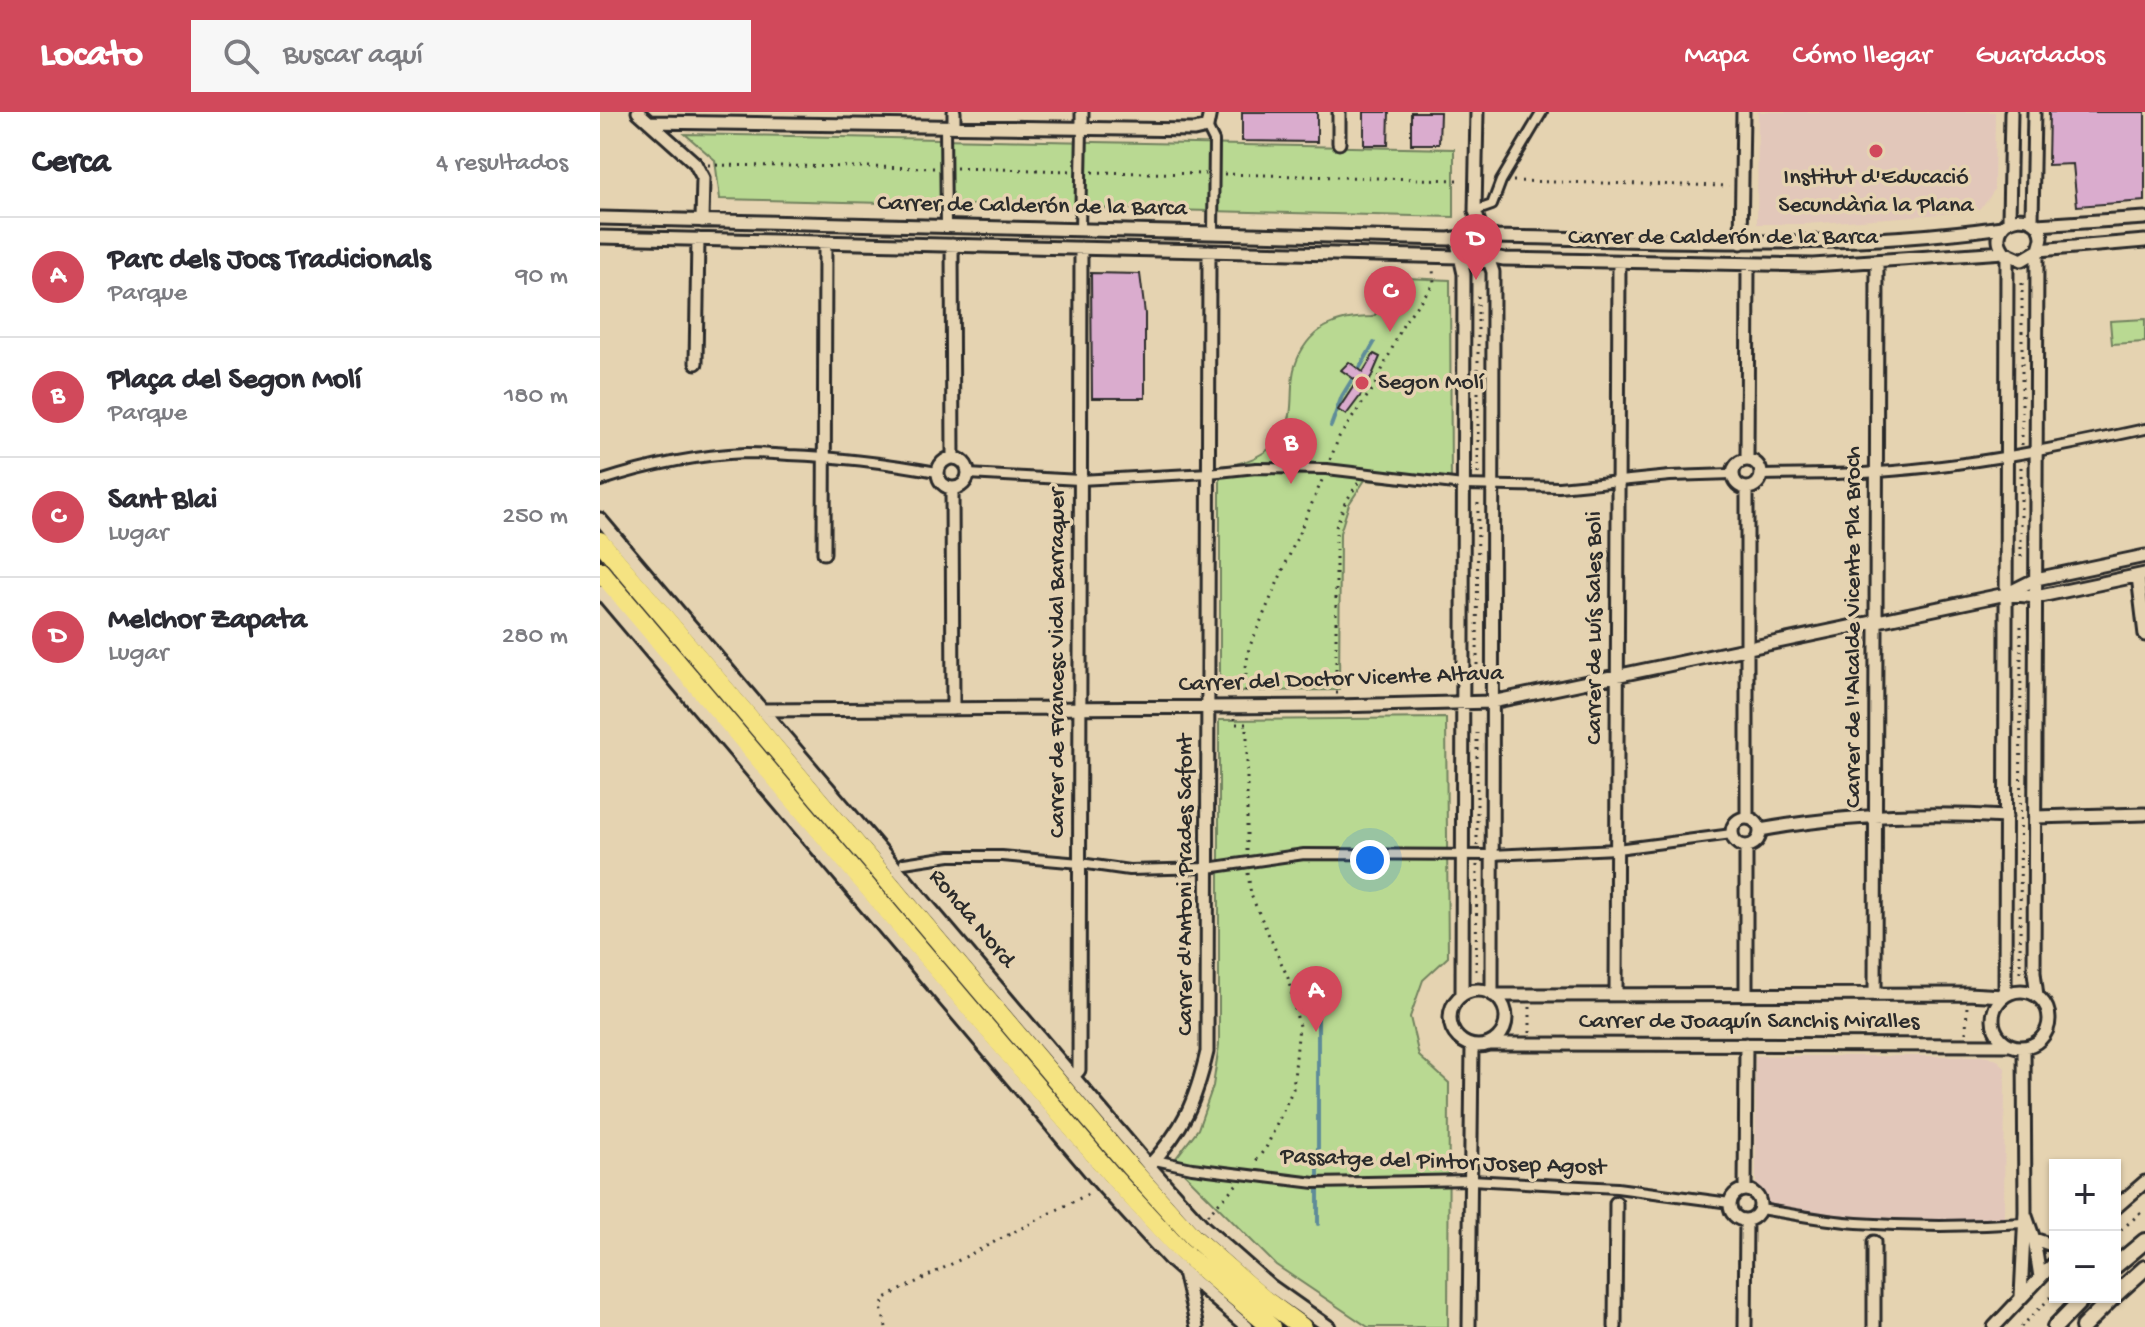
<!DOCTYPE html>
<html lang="es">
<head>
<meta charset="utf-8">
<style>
  :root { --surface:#fff; --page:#f7f7f7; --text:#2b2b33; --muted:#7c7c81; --line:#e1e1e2; --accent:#d1495b }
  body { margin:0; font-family:"Gochi Hand",sans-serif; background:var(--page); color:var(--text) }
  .controls { position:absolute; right:24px; bottom:24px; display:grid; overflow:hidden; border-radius:0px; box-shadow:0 2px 6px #0004 }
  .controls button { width:72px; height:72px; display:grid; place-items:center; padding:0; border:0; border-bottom:2px solid var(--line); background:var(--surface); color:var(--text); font:40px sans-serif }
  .you { position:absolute; left:770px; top:748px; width:28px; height:28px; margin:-20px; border:6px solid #fff; border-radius:50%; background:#1a73e8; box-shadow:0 0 0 12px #1a73e833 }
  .badge { display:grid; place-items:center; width:52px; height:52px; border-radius:50%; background:var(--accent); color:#fff; font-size:26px; font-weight:700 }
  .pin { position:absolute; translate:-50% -66px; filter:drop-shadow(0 2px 4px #0008) }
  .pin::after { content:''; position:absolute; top:42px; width:28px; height:24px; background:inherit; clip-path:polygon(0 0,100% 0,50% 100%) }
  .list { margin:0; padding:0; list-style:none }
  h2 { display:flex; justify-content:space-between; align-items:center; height:104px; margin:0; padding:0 32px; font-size:34px }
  h2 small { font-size:26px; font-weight:400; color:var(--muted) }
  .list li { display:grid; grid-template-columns:52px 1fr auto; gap:24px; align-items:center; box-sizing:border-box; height:120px; padding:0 32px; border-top:2px solid var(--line) }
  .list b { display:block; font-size:30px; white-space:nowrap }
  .list p { margin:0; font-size:26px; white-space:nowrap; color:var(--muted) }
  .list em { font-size:26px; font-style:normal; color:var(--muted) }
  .icon { flex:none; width:44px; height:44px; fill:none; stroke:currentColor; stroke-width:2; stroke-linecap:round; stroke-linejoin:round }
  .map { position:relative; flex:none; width:1545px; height:1215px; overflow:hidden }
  header { display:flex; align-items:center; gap:48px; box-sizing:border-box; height:112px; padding:0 40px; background:var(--accent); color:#fff }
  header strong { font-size:38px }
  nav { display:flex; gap:44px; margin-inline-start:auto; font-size:28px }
  .search { width:560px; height:72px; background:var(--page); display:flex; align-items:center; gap:20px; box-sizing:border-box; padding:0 28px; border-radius:0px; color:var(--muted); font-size:30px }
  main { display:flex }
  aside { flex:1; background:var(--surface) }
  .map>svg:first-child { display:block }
  .built { fill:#e2c7ba }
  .green { fill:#b9d992; stroke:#72825e; stroke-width:2 }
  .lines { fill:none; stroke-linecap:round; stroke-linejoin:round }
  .stream { stroke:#5f8c99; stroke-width:4 }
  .building { fill:#daacce; stroke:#2b2b2b; stroke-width:2 }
  .pedestrian-casing { stroke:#2b2b2b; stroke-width:14 }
  .minor-casing { stroke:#2b2b2b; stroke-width:17 }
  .tertiary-casing { stroke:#2b2b2b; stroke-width:20 }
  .primary-casing { stroke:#2b2b2b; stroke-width:24 }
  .path { stroke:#2b2b2b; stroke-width:3; stroke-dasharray:2 6; stroke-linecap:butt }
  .pedestrian { stroke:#e5d3b1; stroke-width:8 }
  .minor { stroke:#e5d3b1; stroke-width:11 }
  .tertiary { stroke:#e5d3b1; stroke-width:14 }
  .primary { stroke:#f5e382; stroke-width:18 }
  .poi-dot { fill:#d1495b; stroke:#e5d3b1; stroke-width:3 }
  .labels { text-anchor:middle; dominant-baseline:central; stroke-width:7; stroke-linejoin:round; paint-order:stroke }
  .poi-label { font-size:24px; fill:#2b2b2b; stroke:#e5d3b1 }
  .street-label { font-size:24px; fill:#2b2b2b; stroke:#e5d3b1 }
</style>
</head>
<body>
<header>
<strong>Locato</strong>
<div class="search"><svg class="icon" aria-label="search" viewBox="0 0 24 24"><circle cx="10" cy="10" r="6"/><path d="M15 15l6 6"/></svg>Buscar aquí</div>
<nav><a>Mapa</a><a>Cómo llegar</a><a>Guardados</a></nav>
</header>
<main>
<aside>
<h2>Cerca<small>4 resultados</small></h2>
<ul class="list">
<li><span class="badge">A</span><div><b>Parc dels Jocs Tradicionals</b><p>Parque</p></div><em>90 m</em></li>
<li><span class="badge">B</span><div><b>Plaça del Segon Molí</b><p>Parque</p></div><em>180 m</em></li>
<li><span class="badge">C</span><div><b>Sant Blai</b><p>Lugar</p></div><em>250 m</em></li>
<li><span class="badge">D</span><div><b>Melchor Zapata</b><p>Lugar</p></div><em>280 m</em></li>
</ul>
</aside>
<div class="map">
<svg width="1545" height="1215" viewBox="0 0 1545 1215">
  <rect width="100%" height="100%" fill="#e5d3b1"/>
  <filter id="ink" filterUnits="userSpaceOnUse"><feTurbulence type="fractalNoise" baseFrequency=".0125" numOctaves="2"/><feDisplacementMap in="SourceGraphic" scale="16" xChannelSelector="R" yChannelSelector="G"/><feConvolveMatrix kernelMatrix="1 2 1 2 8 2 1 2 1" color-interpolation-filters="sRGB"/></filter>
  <g filter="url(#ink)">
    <path class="built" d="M1158,0H1395L1394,78L1387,89L1379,97L1368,100L1206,112H1157Z
      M1155,944H1389L1399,949L1405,956L1404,1108L1307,1110L1253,1107L1165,1096L1163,1083L1156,1077Z"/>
    <path class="green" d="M85,22L854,37V105L120,87L115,48Z
      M783,165L850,168L851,377L765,368L749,392L740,421L739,578L620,579V354C651,352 683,337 690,303C693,287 690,269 695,254C707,216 736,205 773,205L781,196Z
      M1545,207V230L1512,232L1510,209Z
      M846,606L848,845L823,868L810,905L819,944L849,971L848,1215H768L676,1153L573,1050L598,1017L613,974L619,934V608Z"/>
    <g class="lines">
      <path class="stream" d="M759,257L774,231
        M731,314L742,284L753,266
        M718,1112V890"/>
    </g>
    <path class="building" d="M642,0H717V30L642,29Z
      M764,0H789L788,33H764Z
      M811,0H840L839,32H811Z
      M1449,0H1545V89L1477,94L1473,52L1448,53Z
      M491,161L540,162L545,202V286H492Z
      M774,242L780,245L767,275L746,303L738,298L757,269L741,258L749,250L763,260Z"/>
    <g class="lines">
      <g class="pedestrian-casing">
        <path id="pedestrian" d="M345,14L346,115
          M607,15L614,29L613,121
          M875,99L892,93L901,69L942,0
          M480,118L482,16
          M368,362L480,368L609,361L656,356L727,357L863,373L959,375L1070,364L1132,362
          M1162,363C1200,362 1240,363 1278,360C1369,354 1457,336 1545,317
          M0,369C46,354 97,343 146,341C160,341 175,342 189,343C239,345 287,351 337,360
          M304,751L350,744H402L480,751L529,758L608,756L704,742L891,743L1017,737L1132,722
          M555,1048L592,1056L715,1071L871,1068L1017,1076L1130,1091
          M1160,1097C1192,1102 1225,1109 1257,1111C1313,1115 1367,1115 1423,1111"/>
      </g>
      <g class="minor-casing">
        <path id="minor" d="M38,0L95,51L103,66L102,109
          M877,0L875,99L883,122
          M49,10L594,18L607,15L610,0
          M354,14V0
          M482,16V0
          M739,31V0
          M0,106L849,127L862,125
          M1409,108L1411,0
          M1432,108L1434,0
          M1437,113L1545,106
          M885,123L897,125C1066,128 1234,139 1402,115
          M0,125L860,145
          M1141,131L1143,0
          M352,133L353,345
          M1439,138L1545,129
          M1437,140L1434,860L1437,884
          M889,144L904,147L1213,153L1404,140L1422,148L1439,138C1440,133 1442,129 1442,125C1440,98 1397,101 1399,128C1399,132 1402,136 1404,140
          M888,146L893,160L892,882
          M96,251L98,127
          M338 361a15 15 0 1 1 30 0a15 15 0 1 1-30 0Z
          M1147,347L1148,153
          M1133 362a14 14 0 1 1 28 0a14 14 0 1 1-28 0Z
          M352,377L353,597
          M0,407L549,1054L603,1114L671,1174L729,1215
          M224,441L225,130
          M1538,464L1545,523
          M0,480L502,1074L571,1149L647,1215
          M1407,482L1436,485L1545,462
          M162,598L736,594L892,590L1406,482L1436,467L1545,444
          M1435,705L1545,702
          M1147,706V377
          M1132 720a14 14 0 1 1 28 0a14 14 0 1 1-28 0Z
          M1160,718C1242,703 1323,700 1406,705
          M1146,735V882
          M850 906a28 28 0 1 1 56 0a28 28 0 1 1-56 0Z
          M1393 907a28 28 0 1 1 56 0a28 28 0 1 1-56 0Z
          M1016,881L1019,150
          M1275,882L1277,149
          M862,883L864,162L858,135L866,122L874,119L885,123L891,133L888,146C878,153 872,153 862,147
          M893,883L1367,882L1404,884
          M1405,884L1407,143
          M890,932L1408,933
          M474,964L479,958L481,136
          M549,1054C584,1016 595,991 607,940L609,139
          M1145,1078L1146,932
          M1130 1093a15 15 0 1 1 30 0a15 15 0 1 1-30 0Z
          M1515,1096L1545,1070
          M1426,1104L1434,1127L1455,1134
          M1434,1127L1440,1165
          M584,1160L597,1215
          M1421,1185L1425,1100L1424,936
          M869,1215L872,934
          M1015,1215L1016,1091
          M1145,1215L1146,1109
          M1274,1215V1130
          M1394,1215L1455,1150"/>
      </g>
      <g class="tertiary-casing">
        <path id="tertiary" d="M1515,1154L1545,1129
          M1515,1183L1545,1156
          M1455,1215L1484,1185
          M1483,1215L1513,1185"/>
      </g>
      <g class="primary-casing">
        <path id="primary" d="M0,429L529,1054L593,1125L664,1187L702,1215
          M0,459L514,1066L580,1138L671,1215"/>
      </g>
      <path class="path" d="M108,53L337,56
        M356,56L473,59
        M492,60L605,62
        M624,62L857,68
        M913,69L1129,74
        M1422,333V170
        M730,348L739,325L775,273L805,209L834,171L833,157
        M878,362V178
        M1421,445V352
        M877,553L878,385
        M738,581H736V415L745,391L758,371
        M633,582V580H646V555L649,536L723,366
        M634,606V612H647V741
        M877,734V621
        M648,761L651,783L688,866L699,914L693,977L667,1034L653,1053
        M876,859L877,753
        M1420,860L1421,513
        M1128,920L1129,896
        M930,921V893
        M1366,921L1367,893
        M607,1103L638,1071
        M1515,1123L1545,1097
        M286,1215L281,1195L285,1186L492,1080
        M1421,1215L1455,1181"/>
      <use href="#pedestrian" class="pedestrian"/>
      <use href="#minor" class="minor"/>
      <use href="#tertiary" class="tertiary"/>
      <use href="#primary" class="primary"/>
    </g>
  </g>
  <g class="poi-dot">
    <circle cx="1276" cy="39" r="8"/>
    <circle cx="762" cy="271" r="8"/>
  </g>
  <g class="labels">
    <g class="poi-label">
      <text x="1276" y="66">Institut d'Educació<tspan x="1276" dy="28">Secundària la Plana</tspan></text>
      <text x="778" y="271" text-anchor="start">Segon Molí</text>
    </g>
    <g class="street-label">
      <text transform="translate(432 95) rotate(1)">Carrer de Calderón de la Barca</text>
      <text x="1123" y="126">Carrer de Calderón de la Barca</text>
      <text transform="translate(1254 515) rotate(-90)">Carrer de l'Alcalde Vicente Pla Broch</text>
      <text transform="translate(995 516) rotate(-90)">Carrer de Luís Sales Boli</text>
      <text transform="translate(458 551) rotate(-90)">Carrer de Francesc Vidal Barraquer</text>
      <text transform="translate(741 568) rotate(-2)">Carrer del Doctor Vicente Altava</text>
      <text transform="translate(586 773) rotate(-90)">Carrer d'Antoni Prades Safont</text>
      <text transform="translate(371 807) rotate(50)">Ronda Nord</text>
      <text x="1149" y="910">Carrer de Joaquín Sanchis Miralles</text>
      <text transform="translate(843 1051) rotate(2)">Passatge del Pintor Josep Agost</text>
    </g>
  </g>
</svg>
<div class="controls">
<button>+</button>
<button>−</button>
</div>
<div class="you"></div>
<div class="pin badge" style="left:716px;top:920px">A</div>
<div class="pin badge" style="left:691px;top:372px">B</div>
<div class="pin badge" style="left:790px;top:220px">C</div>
<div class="pin badge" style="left:876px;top:168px">D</div>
</div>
</main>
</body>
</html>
